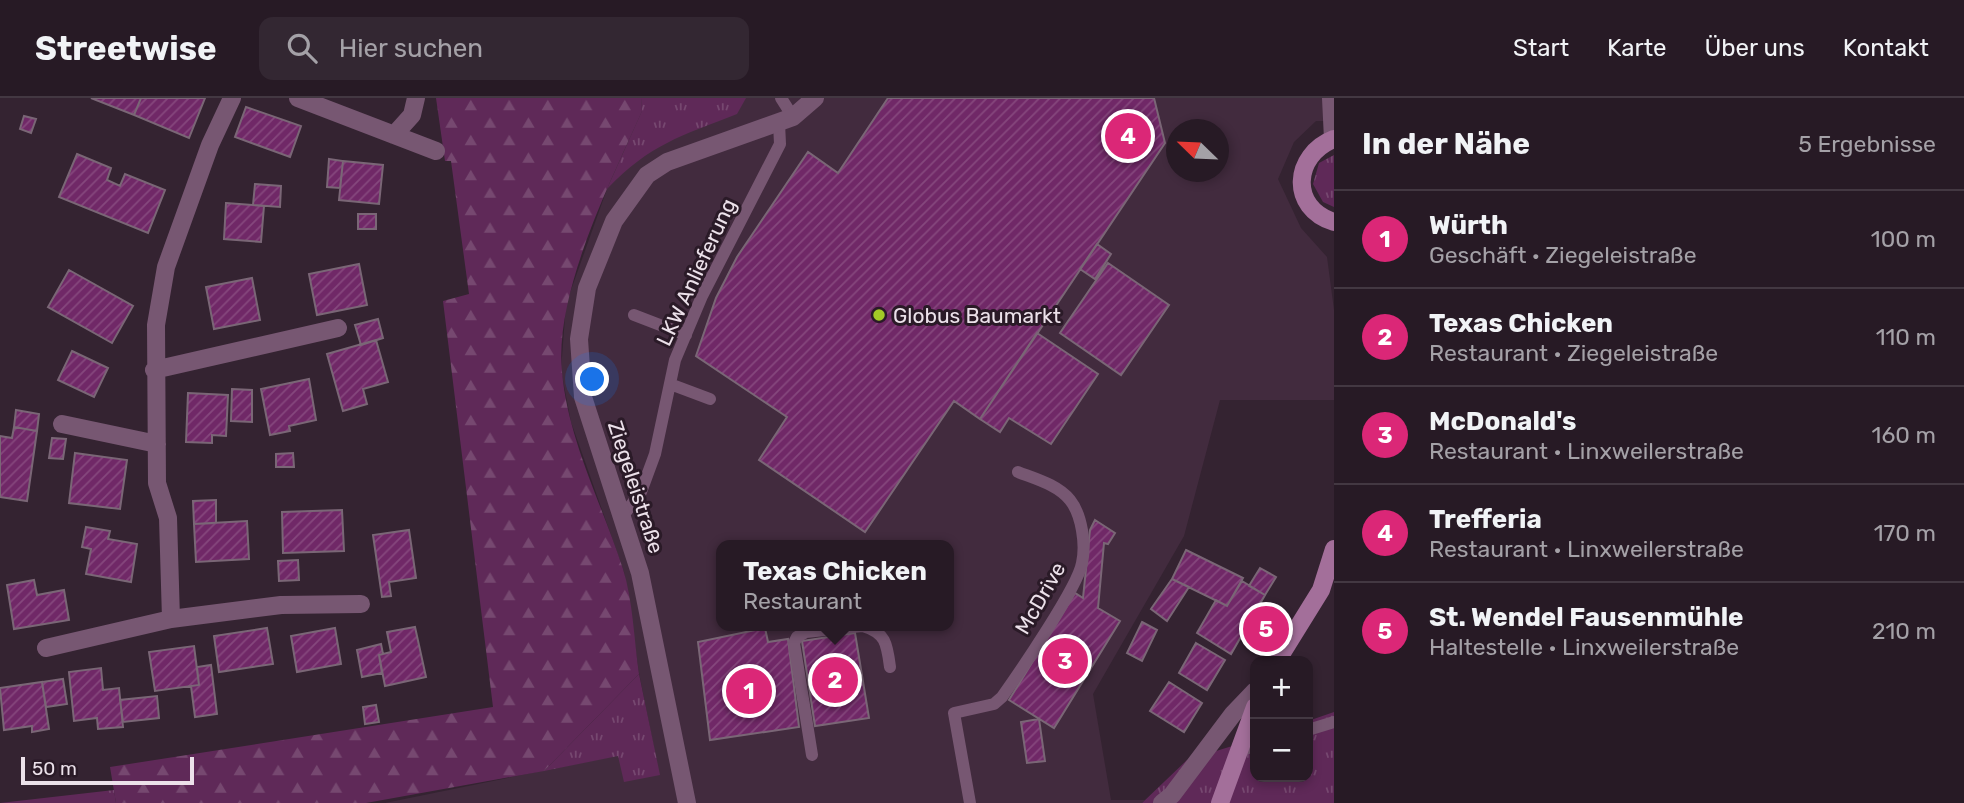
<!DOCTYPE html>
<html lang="de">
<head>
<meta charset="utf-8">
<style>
  :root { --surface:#271a25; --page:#332732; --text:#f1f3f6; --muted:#a4a1a7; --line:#433842; --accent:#db2777 }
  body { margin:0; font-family:Rubik,sans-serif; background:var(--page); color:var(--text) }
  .controls { position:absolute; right:21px; bottom:21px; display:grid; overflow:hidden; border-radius:14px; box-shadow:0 4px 10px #0003 }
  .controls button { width:63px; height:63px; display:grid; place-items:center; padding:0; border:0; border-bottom:2px solid var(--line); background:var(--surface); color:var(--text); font:35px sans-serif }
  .compass { position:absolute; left:1166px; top:21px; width:63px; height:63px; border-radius:50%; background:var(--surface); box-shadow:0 4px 10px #0003; rotate:293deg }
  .scale { position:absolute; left:21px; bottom:18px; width:173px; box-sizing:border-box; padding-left:7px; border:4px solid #ece1ea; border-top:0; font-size:19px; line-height:24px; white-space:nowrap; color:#ece1ea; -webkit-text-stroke:5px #2a1a27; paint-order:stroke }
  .you { position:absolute; left:593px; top:282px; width:24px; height:24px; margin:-18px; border:5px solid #fff; border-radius:50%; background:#1a73e8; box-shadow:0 0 0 10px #1a73e833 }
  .badge { display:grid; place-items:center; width:46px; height:46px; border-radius:50%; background:var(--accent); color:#fff; font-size:23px; font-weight:700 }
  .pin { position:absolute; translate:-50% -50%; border:4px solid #fff; box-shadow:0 2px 7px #0006 }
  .popup { position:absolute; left:716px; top:442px; width:238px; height:91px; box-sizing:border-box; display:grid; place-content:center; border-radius:14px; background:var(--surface); filter:drop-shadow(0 2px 5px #0005); font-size:23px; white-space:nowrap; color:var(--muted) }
  .popup b { font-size:26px; color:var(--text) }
  .popup::after { content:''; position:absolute; left:50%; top:100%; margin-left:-14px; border:14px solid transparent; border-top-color:var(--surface) }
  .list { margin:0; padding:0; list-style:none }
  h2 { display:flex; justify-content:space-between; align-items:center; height:91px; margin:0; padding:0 28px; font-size:30px }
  h2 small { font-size:23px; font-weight:400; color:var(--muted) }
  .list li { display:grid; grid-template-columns:46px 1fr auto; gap:21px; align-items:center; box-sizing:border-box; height:98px; padding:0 28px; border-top:2px solid var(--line) }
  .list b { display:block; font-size:26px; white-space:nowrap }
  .list p { margin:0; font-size:23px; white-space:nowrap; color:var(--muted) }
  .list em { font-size:23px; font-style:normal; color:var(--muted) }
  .icon { flex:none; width:38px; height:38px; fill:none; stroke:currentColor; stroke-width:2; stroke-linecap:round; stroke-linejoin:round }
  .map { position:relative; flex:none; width:1334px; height:705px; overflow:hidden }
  header { display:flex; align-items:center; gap:42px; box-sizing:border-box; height:98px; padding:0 35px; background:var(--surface); border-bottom:2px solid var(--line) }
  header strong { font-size:33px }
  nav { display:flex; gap:38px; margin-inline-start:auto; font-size:24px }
  .search { width:490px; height:63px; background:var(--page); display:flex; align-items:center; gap:18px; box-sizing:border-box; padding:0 24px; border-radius:14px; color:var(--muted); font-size:26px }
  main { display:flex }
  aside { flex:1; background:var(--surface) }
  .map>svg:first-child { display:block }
  .built { fill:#422b3e; fill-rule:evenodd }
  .grass { fill:url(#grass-tufts) }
  .forest { fill:url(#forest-firs) }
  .building { fill:url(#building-hatch); stroke:#7a6676; stroke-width:2 }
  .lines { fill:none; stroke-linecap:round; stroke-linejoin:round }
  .service { stroke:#775772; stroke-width:12 }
  .minor { stroke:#775772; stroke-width:18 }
  .secondary { stroke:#a36f9a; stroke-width:18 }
  .poi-dot { fill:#a3c927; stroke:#2a1a27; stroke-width:2.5 }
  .labels { text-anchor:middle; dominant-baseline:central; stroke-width:6; stroke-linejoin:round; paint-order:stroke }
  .street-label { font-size:21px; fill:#ece1ea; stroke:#2a1a27 }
  .poi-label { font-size:21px; fill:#ece1ea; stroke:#2a1a27; text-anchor:start }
</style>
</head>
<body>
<header>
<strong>Streetwise</strong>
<div class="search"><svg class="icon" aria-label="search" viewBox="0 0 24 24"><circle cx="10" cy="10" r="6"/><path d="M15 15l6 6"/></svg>Hier suchen</div>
<nav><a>Start</a><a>Karte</a><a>Über uns</a><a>Kontakt</a></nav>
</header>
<main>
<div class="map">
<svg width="1334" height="705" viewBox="0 0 1334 705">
  <defs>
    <pattern id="grass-tufts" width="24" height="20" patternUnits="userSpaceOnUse" patternTransform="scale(1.75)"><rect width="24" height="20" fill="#5f2958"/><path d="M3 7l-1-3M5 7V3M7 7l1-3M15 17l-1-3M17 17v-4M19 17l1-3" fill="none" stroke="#764870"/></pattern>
    <pattern id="forest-firs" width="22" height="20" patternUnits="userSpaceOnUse" patternTransform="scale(1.75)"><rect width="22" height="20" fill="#5f2958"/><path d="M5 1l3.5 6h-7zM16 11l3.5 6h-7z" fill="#764870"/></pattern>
    <pattern id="building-hatch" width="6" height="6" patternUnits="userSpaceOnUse" patternTransform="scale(1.75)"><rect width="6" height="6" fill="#702867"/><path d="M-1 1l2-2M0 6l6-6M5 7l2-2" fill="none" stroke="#85477d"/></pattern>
  </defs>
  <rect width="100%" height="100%" fill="#342331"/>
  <path class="built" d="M566,0H1334V23H1316L1294,44L1278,81L1301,130L1327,159L1334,212V302H1220L1184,438L1093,596L1111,702H1145L1142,705H385L654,650L639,575L624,474L571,324L561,272L566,206L607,91ZM1176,32H1218V74H1176ZM721,447H949V528H721Z"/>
  <path class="grass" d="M641,0H746L737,16C681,38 650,46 607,91L642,13Z
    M1334,57V109L1323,104L1313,86L1319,65Z
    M639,576L660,677L624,684L618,658L544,673Z
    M1334,614V705H1142L1187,662L1255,641V679H1308V623Z
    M114,692L116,705H0Z"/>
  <path class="forest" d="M436,0H641L642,13C610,85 554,195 562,274C568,342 602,406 623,471C633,503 634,542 639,576L544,673L366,705H116L110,669L493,609L443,203L469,196L451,63H445Z"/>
  <path class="building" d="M91,0H141L134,17Z
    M141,0H205L189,40L134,17Z
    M888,0H1154L1165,45L980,321L954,303L865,434L759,362L787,319L696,258L716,200L737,159L808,54L838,75Z
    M246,9L301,28L290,59L235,39Z
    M24,18L36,21L31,35L20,31Z
    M77,56L111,70L107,82L120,88L125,76L165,92L148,135L59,99Z
    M329,61L343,63L340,90L327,89Z
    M343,63L383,67L379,106L339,102Z
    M255,86L281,88L280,109L253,107Z
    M226,105L264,108L261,144L224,141Z
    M358,116H376V131H358Z
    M1097,146L1111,156L1095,181L1080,171Z
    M1108,165L1169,207L1121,277L1060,235Z
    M359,166L367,207L317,217L309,176Z
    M69,172L133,208L112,245L48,209Z
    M252,180L260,222L214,231L206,189Z
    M378,221L383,240L361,247L355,227Z
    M1037,235L1098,276L1051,346L1009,320L1000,334L980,321Z
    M376,242L388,284L363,291L367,306L343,313L327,256Z
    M72,253L108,270L94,299L58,282Z
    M309,281L316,322L289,328L290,333L270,337L261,291Z
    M232,291L252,292V324L231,323Z
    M188,295L228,297L226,338L212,337V345L186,344Z
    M16,312L39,316L37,333L14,329Z
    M14,329L37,333L27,403L0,399V338L12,340Z
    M52,340L66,341L63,361L49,360Z
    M75,355L127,362L120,411L69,405Z
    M293,355L294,369H276V356Z
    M216,402V425L194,426L193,403Z
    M342,412L344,453L283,455L282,414Z
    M1095,422L1115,435L1108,446L1104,445L1098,510L1120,523L1054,630L1009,602L1075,495L1083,500L1090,432Z
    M247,423L249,461L196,464L194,426Z
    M86,429L110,433L108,441L137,446L131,484L86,476L91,451L82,449Z
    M409,432L416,480L389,484L391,498L382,499L373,437Z
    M1186,452L1243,480L1227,508L1172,481Z
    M298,462L299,482L279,483L278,463Z
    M1260,470L1276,479L1265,497L1249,488Z
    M1172,481L1189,489L1167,523L1151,511Z
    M34,482L37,497L64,492L69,522L14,531L7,487Z
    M1242,483L1265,497L1231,556L1197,535L1216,502L1227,508Z
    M1142,524L1157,532L1142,563L1127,555Z
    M415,529L426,579L385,588L379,557L391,554L387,534Z
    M267,530L273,566L219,574L214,538Z
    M335,530L341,566L297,574L291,538Z
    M765,530L768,544L788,541L799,629L710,642L698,544Z
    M855,535L869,620L815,628L802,543Z
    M1196,545L1225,562L1207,592L1179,575Z
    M381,546L383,556L379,557L382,575L362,579L357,552Z
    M194,548L199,587L155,593L149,554Z
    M211,567L217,616L195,619L191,588L199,587L197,569Z
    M101,570L103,592L119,590L123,629L98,631L97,620L74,623L69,574Z
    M63,581L67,606L46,609L42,584Z
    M42,584L49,631L32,634V628L4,632L0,590Z
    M1169,584L1202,605L1184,634L1150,613Z
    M157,598L159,620L123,624L120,602Z
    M376,607L379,624L365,626L363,609Z
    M1039,621L1045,663L1027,665L1021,624Z"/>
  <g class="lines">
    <path class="service" d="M781,0L793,19
      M634,217L686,237
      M670,286L710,301
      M622,419L641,394L655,356L675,262L702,198L780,46L779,25
      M863,528C886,535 887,546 890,569
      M1308,632L1334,624
      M1238,653L1255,648
      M812,657L794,545L797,539L806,534L862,528
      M970,705L954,615L994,606L1002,599C1019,575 1078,489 1082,465C1086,447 1082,417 1070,402C1058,387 1036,381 1018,374"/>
    <path class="minor" d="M298,0L436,53
      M1331,0L1333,41
      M394,37L412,17L416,0
      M154,272L338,230
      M62,326L157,346
      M171,521L168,420L157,385L156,227L166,169L210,47L232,0
      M46,550L171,521L281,507L361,506
      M687,705L640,475L583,299L579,241L587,190L614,123L647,77L667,64L793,19L815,0
      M1162,705L1172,697L1233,616L1255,593"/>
    <path class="secondary" d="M1334,41C1293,57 1289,110 1334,124
      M1277,563L1321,492L1334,451
      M1220,705L1255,609"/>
  </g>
  <circle class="poi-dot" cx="879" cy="217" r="7"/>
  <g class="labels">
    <g class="street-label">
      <text transform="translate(696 174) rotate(-65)">LKW Anlieferung</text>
      <text transform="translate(636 389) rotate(72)">Ziegeleistraße</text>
      <text transform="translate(1040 500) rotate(-60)">McDrive</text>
    </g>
    <g class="poi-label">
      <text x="893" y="217">Globus Baumarkt</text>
    </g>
  </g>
</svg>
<div class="controls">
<button>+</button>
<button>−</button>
</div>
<svg class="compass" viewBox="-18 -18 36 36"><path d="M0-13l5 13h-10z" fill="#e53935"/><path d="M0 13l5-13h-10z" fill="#a4a1a7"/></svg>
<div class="scale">50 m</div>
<div class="you"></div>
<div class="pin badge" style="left:749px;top:593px">1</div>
<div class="pin badge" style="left:835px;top:582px">2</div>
<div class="popup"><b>Texas Chicken</b>Restaurant</div>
<div class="pin badge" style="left:1065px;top:563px">3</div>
<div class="pin badge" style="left:1128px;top:38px">4</div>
<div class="pin badge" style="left:1266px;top:531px">5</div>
</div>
<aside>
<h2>In der Nähe<small>5 Ergebnisse</small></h2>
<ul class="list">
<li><span class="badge">1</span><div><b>Würth</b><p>Geschäft · Ziegeleistraße</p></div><em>100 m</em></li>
<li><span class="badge">2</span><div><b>Texas Chicken</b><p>Restaurant · Ziegeleistraße</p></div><em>110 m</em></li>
<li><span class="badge">3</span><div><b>McDonald's</b><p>Restaurant · Linxweilerstraße</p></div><em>160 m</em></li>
<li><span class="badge">4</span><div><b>Trefferia</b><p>Restaurant · Linxweilerstraße</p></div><em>170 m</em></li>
<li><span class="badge">5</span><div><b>St. Wendel Fausenmühle</b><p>Haltestelle · Linxweilerstraße</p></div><em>210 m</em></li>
</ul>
</aside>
</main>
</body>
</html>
